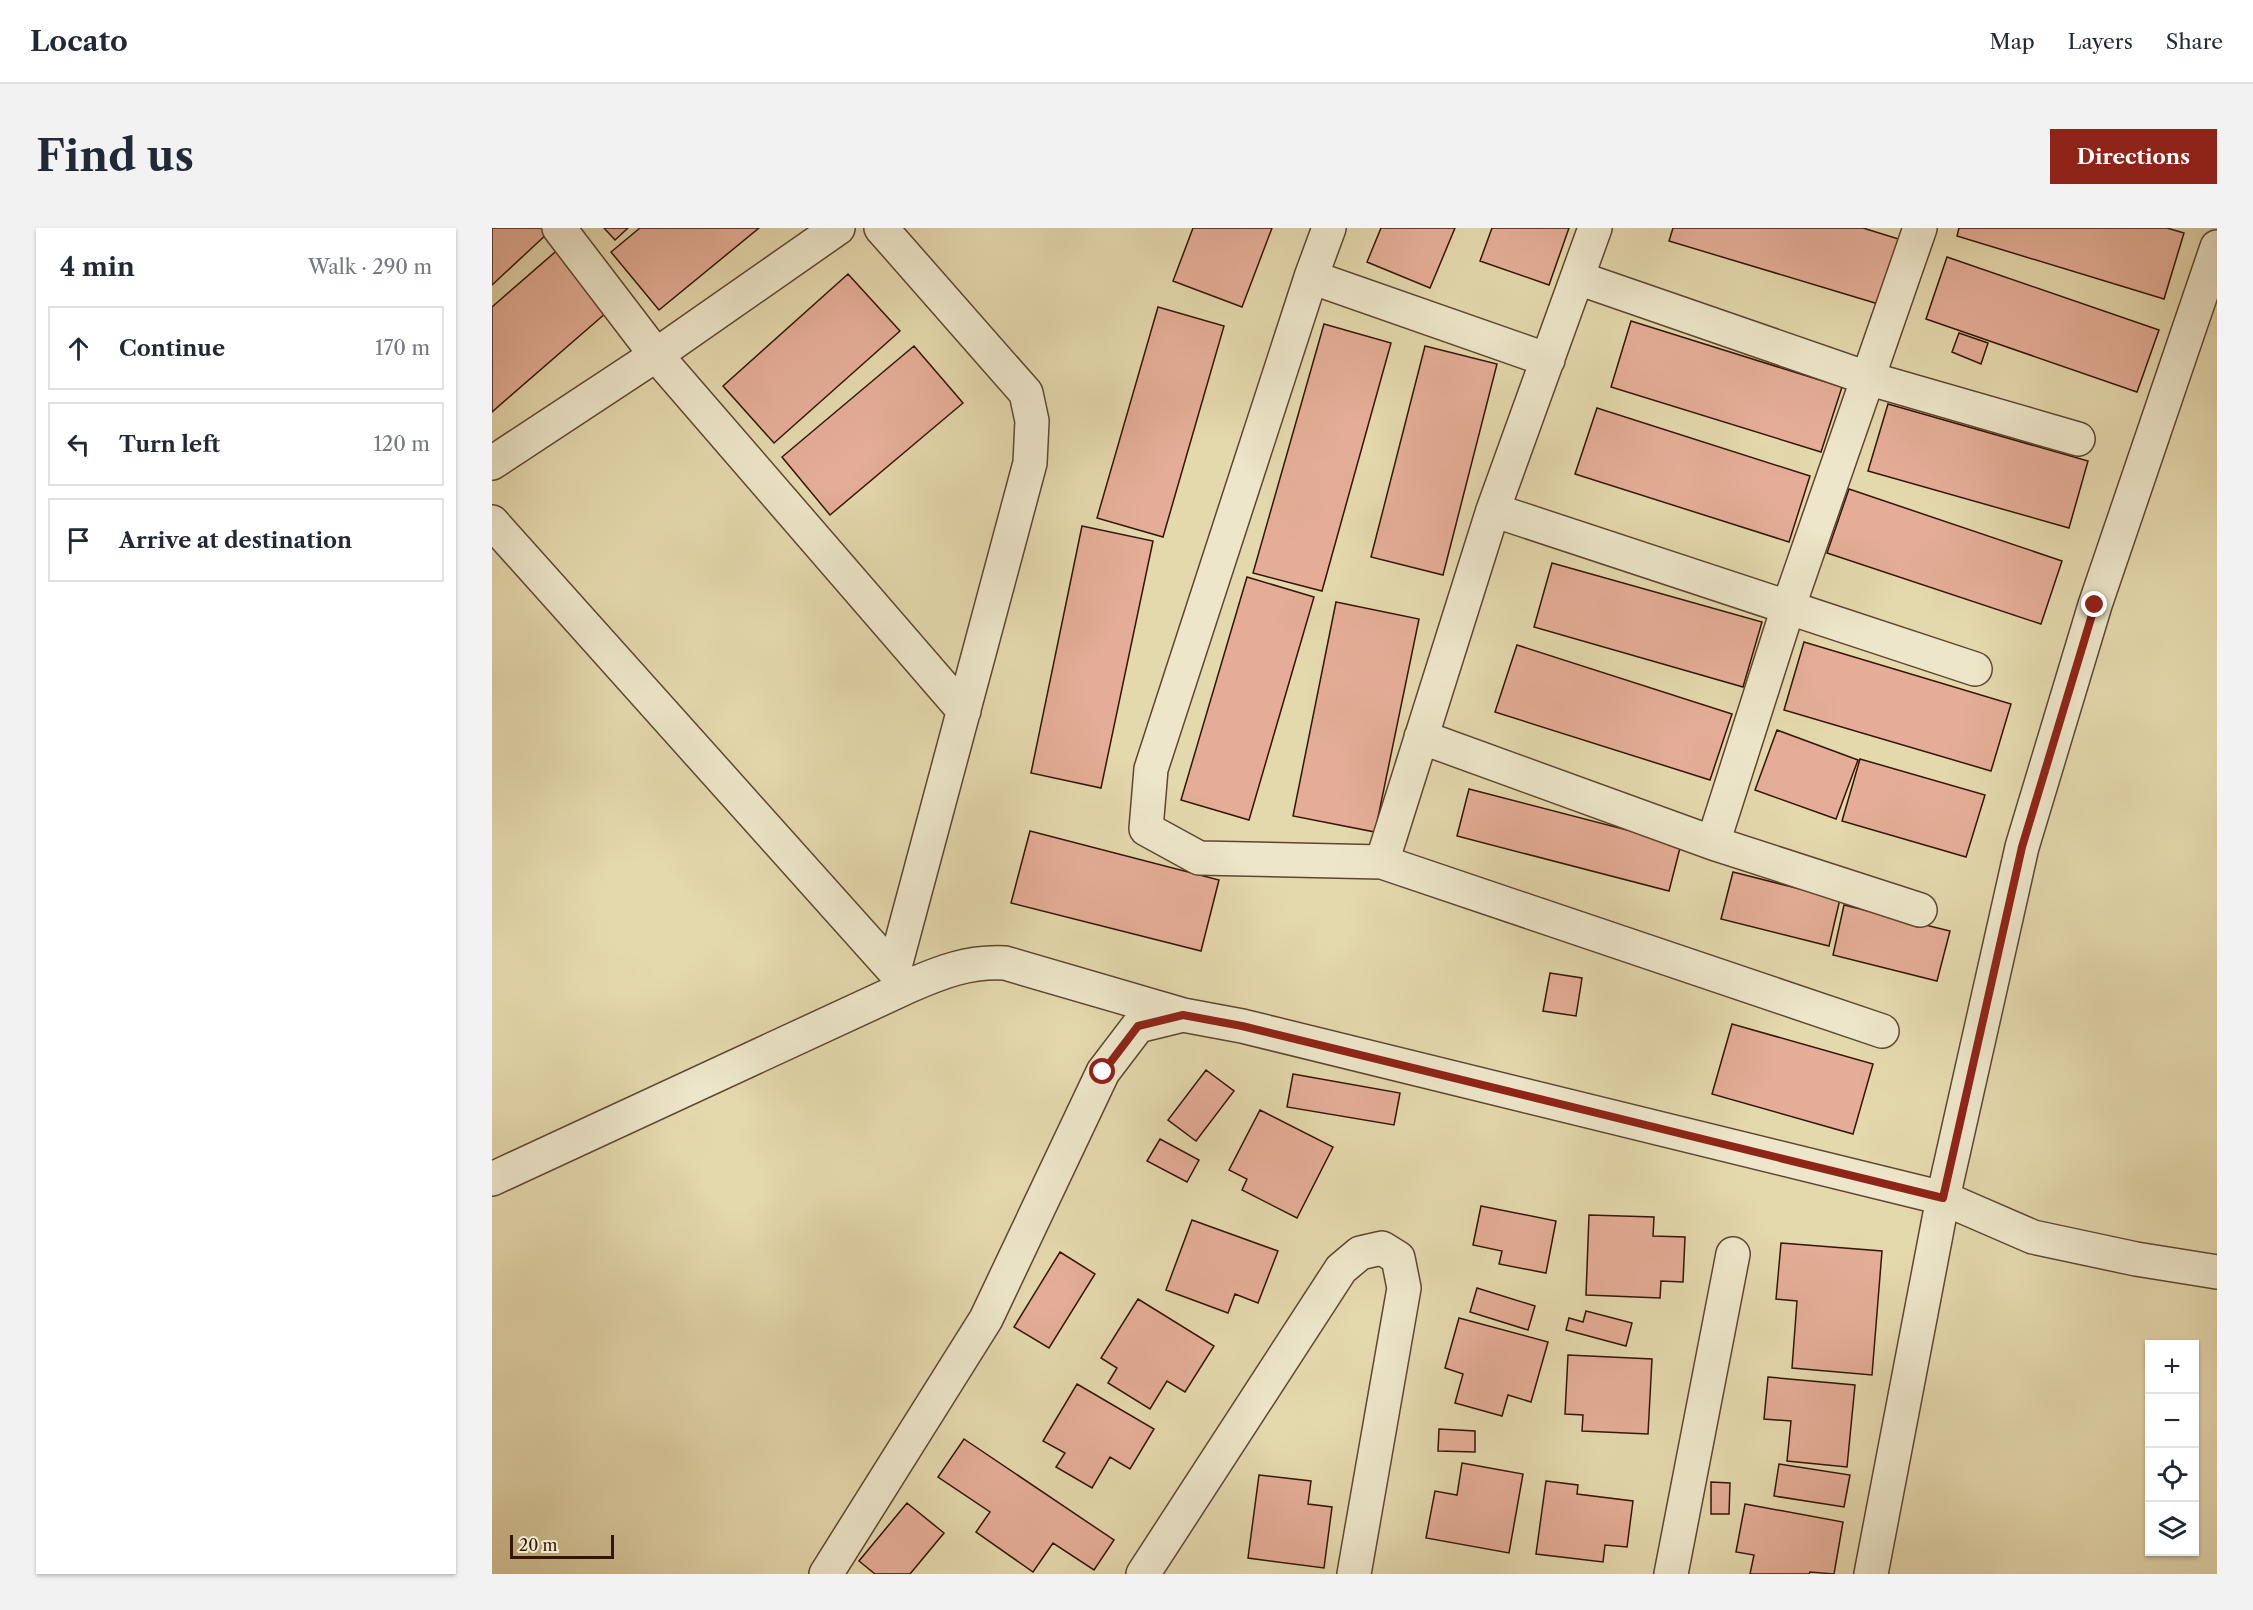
<!DOCTYPE html>
<html lang="en">
<head>
<meta charset="utf-8">
<style>
  :root { --surface:#fff; --page:#f2f2f3; --text:#1f2937; --muted:#747a83; --line:#e0e1e3; --accent:#8f2418 }
  body { margin:0; font-family:"Libre Caslon Text",serif; background:var(--page); color:var(--text) }
  .controls { position:absolute; right:18px; bottom:18px; display:grid; overflow:hidden; border-radius:0px; box-shadow:0 2px 4px #0004 }
  .controls button { width:54px; height:54px; display:grid; place-items:center; padding:0; border:0; border-bottom:2px solid var(--line); background:var(--surface); color:var(--text); font:30px sans-serif }
  .scale { position:absolute; left:18px; bottom:15px; width:104px; box-sizing:border-box; padding-left:6px; border:3px solid #341606; border-top:0; font-size:16px; line-height:21px; white-space:nowrap; color:#341606; -webkit-text-stroke:4px #ede6ca; paint-order:stroke }
  .stop { position:absolute; width:18px; height:18px; margin:-14px; border:4px solid #8f2418; border-radius:50%; background:#fff }
  .stop.end { background:#8f2418; border-color:#fff; box-shadow:0 2px 6px #0008 }
  .list { margin:0; padding:0; list-style:none }
  h2 { display:flex; justify-content:space-between; align-items:center; height:78px; margin:0; padding:0 24px; font-size:26px }
  h2 small { font-size:20px; font-weight:400; color:var(--muted) }
  .list li { display:grid; grid-template-columns:39px 1fr auto; gap:18px; align-items:center; box-sizing:border-box; height:84px; margin:0 12px 12px; padding:0 12px; border:2px solid var(--line); border-radius:0px }
  .list b { display:block; font-size:22px; white-space:nowrap }
  .list em { font-size:20px; font-style:normal; color:var(--muted) }
  .icon { flex:none; width:33px; height:33px; fill:none; stroke:currentColor; stroke-width:2; stroke-linecap:round; stroke-linejoin:round }
  .map { position:relative; flex:none; width:1725px; height:1346px; overflow:hidden; border-radius:0px }
  header { display:flex; align-items:center; gap:36px; box-sizing:border-box; height:84px; padding:0 30px; background:var(--surface); border-bottom:2px solid var(--line) }
  header strong { font-size:28px }
  nav { display:flex; gap:33px; margin-inline-start:auto; font-size:21px }
  .intro { display:flex; align-items:center; justify-content:space-between; box-sizing:border-box; height:144px; padding:0 36px }
  h1 { margin:0; font-size:42px }
  .button { padding:15px 27px; border-radius:0px; background:var(--accent); color:#fff; font-size:21px; font-weight:700 }
  main { display:flex; gap:36px; padding:0 36px }
  aside { flex:1; background:var(--surface); border-radius:0px; box-shadow:0 2px 4px #0004 }
  .map>svg:first-child { display:block }
  .building { fill:#e5ad97; stroke:#341606; stroke-width:1.5 }
  .lines { fill:none; stroke-linecap:round; stroke-linejoin:round }
  .minor-casing { stroke:#604630; stroke-width:36 }
  .minor { stroke:#ede6ca; stroke-width:33 }
  .route { stroke:#8f2418; stroke-width:8 }
</style>
</head>
<body>
<header>
<strong>Locato</strong>
<nav><a>Map</a><a>Layers</a><a>Share</a></nav>
</header>
<div class="intro"><h1>Find us</h1><a class="button">Directions</a></div>
<main>
<aside>
<h2>4 min<small>Walk · 290 m</small></h2>
<ul class="list">
<li><svg class="icon" aria-label="ahead" viewBox="0 0 24 24"><path d="M12 20V5M6 11l6-6 6 6"/></svg><div><b>Continue</b></div><em>170 m</em></li>
<li><svg class="icon" aria-label="left" viewBox="0 0 24 24"><path d="M17 20v-9H6M10 6l-5 5 5 5"/></svg><div><b>Turn left</b></div><em>120 m</em></li>
<li><svg class="icon" aria-label="arrive" viewBox="0 0 24 24"><path d="M6 21V4h12l-3 4 3 4H6"/></svg><div><b>Arrive at destination</b></div></li>
</ul>
</aside>
<div class="map">
<svg width="1725" height="1346" viewBox="0 0 1725 1346">
  <rect width="100%" height="100%" fill="#e4d8ad"/>
  <filter id="stains"><feTurbulence type="fractalNoise" baseFrequency=".00333" numOctaves="4"/><feColorMatrix values="0 0 0 0 .2 0 0 0 0 .09 0 0 0 0 .02 0 0 0 .5 -.17"/></filter>
  <radialGradient id="worn" r=".72"><stop offset=".6" stop-color="#630" stop-opacity="0"/><stop offset="1" stop-color="#630" stop-opacity=".3"/></radialGradient>
  <path class="building" d="M0,0H54L57,4L0,57Z
    M112,0H136L123,12Z
    M148,0H267L167,82L119,24Z
    M701,0H780L750,79L681,53Z
    M889,0H963L938,60L875,34Z
    M1000,0H1077L1057,57L988,33Z
    M1181,0H1371L1413,13L1393,78L1177,13Z
    M1467,0H1675L1692,5L1672,71L1465,8Z
    M70,18L122,78L0,184V79Z
    M1455,29L1667,102L1645,164L1434,91Z
    M356,46L408,103L282,215L231,158Z
    M666,79L732,98L671,309L605,290Z
    M1139,93L1350,159L1329,224L1119,159Z
    M832,96L899,115L830,363L761,345Z
    M1467,105L1496,115L1489,136L1460,124Z
    M422,118L471,175L338,287L290,229Z
    M933,118L1005,136L951,347L879,329Z
    M1396,176L1596,233L1577,300L1376,243Z
    M1105,180L1318,248L1297,314L1083,246Z
    M1357,261L1570,333L1549,396L1335,325Z
    M590,298L661,313L609,560L539,545Z
    M1060,335L1270,394L1251,459L1042,399Z
    M755,349L822,369L757,592L689,572Z
    M844,374L927,391L883,604L801,588Z
    M1312,414L1519,476L1499,543L1292,482Z
    M1025,417L1240,486L1218,552L1003,484Z
    M1285,502L1366,532L1344,591L1263,562Z
    M1368,531L1493,567L1474,629L1350,593Z
    M977,561L1189,616L1177,663L965,608Z
    M538,603L727,652L709,723L519,675Z
    M1241,644L1348,671L1337,718L1229,691Z
    M1352,677L1458,703L1445,753L1341,727Z
    M1058,745L1090,750L1084,788L1051,783Z
    M1240,796L1381,836L1361,906L1220,866Z
    M714,842L742,863L704,913L676,892Z
    M801,846L908,865L902,897L795,879Z
    M768,882L841,919L805,990L750,962L755,951L737,942Z
    M668,911L707,932L695,954L655,933Z
    M989,978L1064,993L1054,1045L1007,1036L1010,1023L981,1017Z
    M1097,987L1162,989L1161,1008L1193,1009L1191,1054L1169,1053L1168,1070L1094,1067Z
    M700,992L786,1023L766,1075L743,1066L736,1085L674,1062Z
    M1289,1015L1390,1023L1380,1147L1300,1140L1305,1073L1284,1071Z
    M568,1024L603,1046L557,1120L522,1099Z
    M985,1060L1043,1078L1036,1102L978,1084Z
    M646,1071L722,1118L693,1164L675,1153L658,1181L616,1155L625,1140L609,1130Z
    M1094,1083L1140,1095L1134,1118L1074,1102L1077,1090L1091,1094Z
    M967,1090L1056,1114L1039,1174L1016,1167L1010,1188L963,1175L971,1146L953,1140Z
    M1076,1127L1160,1131L1156,1206L1090,1203L1091,1187L1073,1186Z
    M1276,1149L1363,1157L1355,1239L1295,1233L1299,1193L1272,1191Z
    M585,1156L662,1201L638,1241L618,1229L600,1260L564,1239L573,1225L551,1213Z
    M947,1201L983,1203V1224L946,1223Z
    M472,1211L622,1312L602,1342L561,1315L541,1344L484,1304L498,1284L446,1249Z
    M970,1235L1031,1246L1017,1325L934,1310L943,1263L965,1267Z
    M1287,1236L1358,1247L1352,1279L1282,1268Z
    M767,1247L819,1253L816,1276L840,1279L832,1340L756,1330Z
    M1054,1253L1086,1257L1085,1266L1141,1273L1135,1319L1113,1317L1111,1334L1044,1326Z
    M1219,1254L1238,1255L1237,1286H1219Z
    M415,1275L452,1305L418,1346H383L367,1333Z
    M1253,1276L1351,1294L1342,1346L1318,1344L1317,1346H1258L1262,1327L1244,1324Z"/>
  <g class="lines">
    <g class="minor-casing">
      <path id="minor" d="M346,0L164,127L472,483
        M389,0L534,165L540,193L538,235L402,742
        M837,0L819,49L659,541L654,601L707,630L890,634
        M1103,0L1001,282L890,634L1390,803
        M819,49L1056,132
        M1086,50L1375,150L1586,211
        M0,235L164,127L67,0
        M1001,282L1483,441
        M0,294L413,755
        M929,509L1221,615L1428,682
        M1221,615L1296,380L1428,0
        M0,951L417,758C449,744 477,733 513,735L688,786
        M334,1346L494,1091L611,844L646,798L691,787L750,798L1451,970L1541,1009L1644,1031L1725,1044
        M651,1346L849,1041L868,1025L890,1020L906,1030L912,1060L862,1346
        M1179,1346L1241,1026
        M1379,1346L1451,970L1530,619L1603,377L1725,19"/>
    </g>
    <use href="#minor" class="minor"/>
  </g>
  <g class="lines">
    <path class="route" d="M611,844L646,798L691,787L750,798L1451,970L1530,619L1603,377"/>
  </g>
  <rect width="100%" height="100%" filter="url(#stains)"/>
  <rect width="100%" height="100%" fill="url(#worn)"/>
</svg>
<div class="controls">
<button>+</button>
<button>−</button>
<button><svg class="icon" aria-label="locate" viewBox="0 0 24 24"><circle cx="12" cy="12" r="6"/><path d="M12 2v4M12 18v4M2 12h4M18 12h4"/></svg></button>
<button><svg class="icon" aria-label="layers" viewBox="0 0 24 24"><path d="M12 4l9 5-9 5-9-5zM3 14l9 5 9-5"/></svg></button>
</div>
<div class="scale">20 m</div>
<div class="stop" style="left:611px;top:844px"></div>
<div class="stop end" style="left:1603px;top:377px"></div>
</div>
</main>
</body>
</html>
